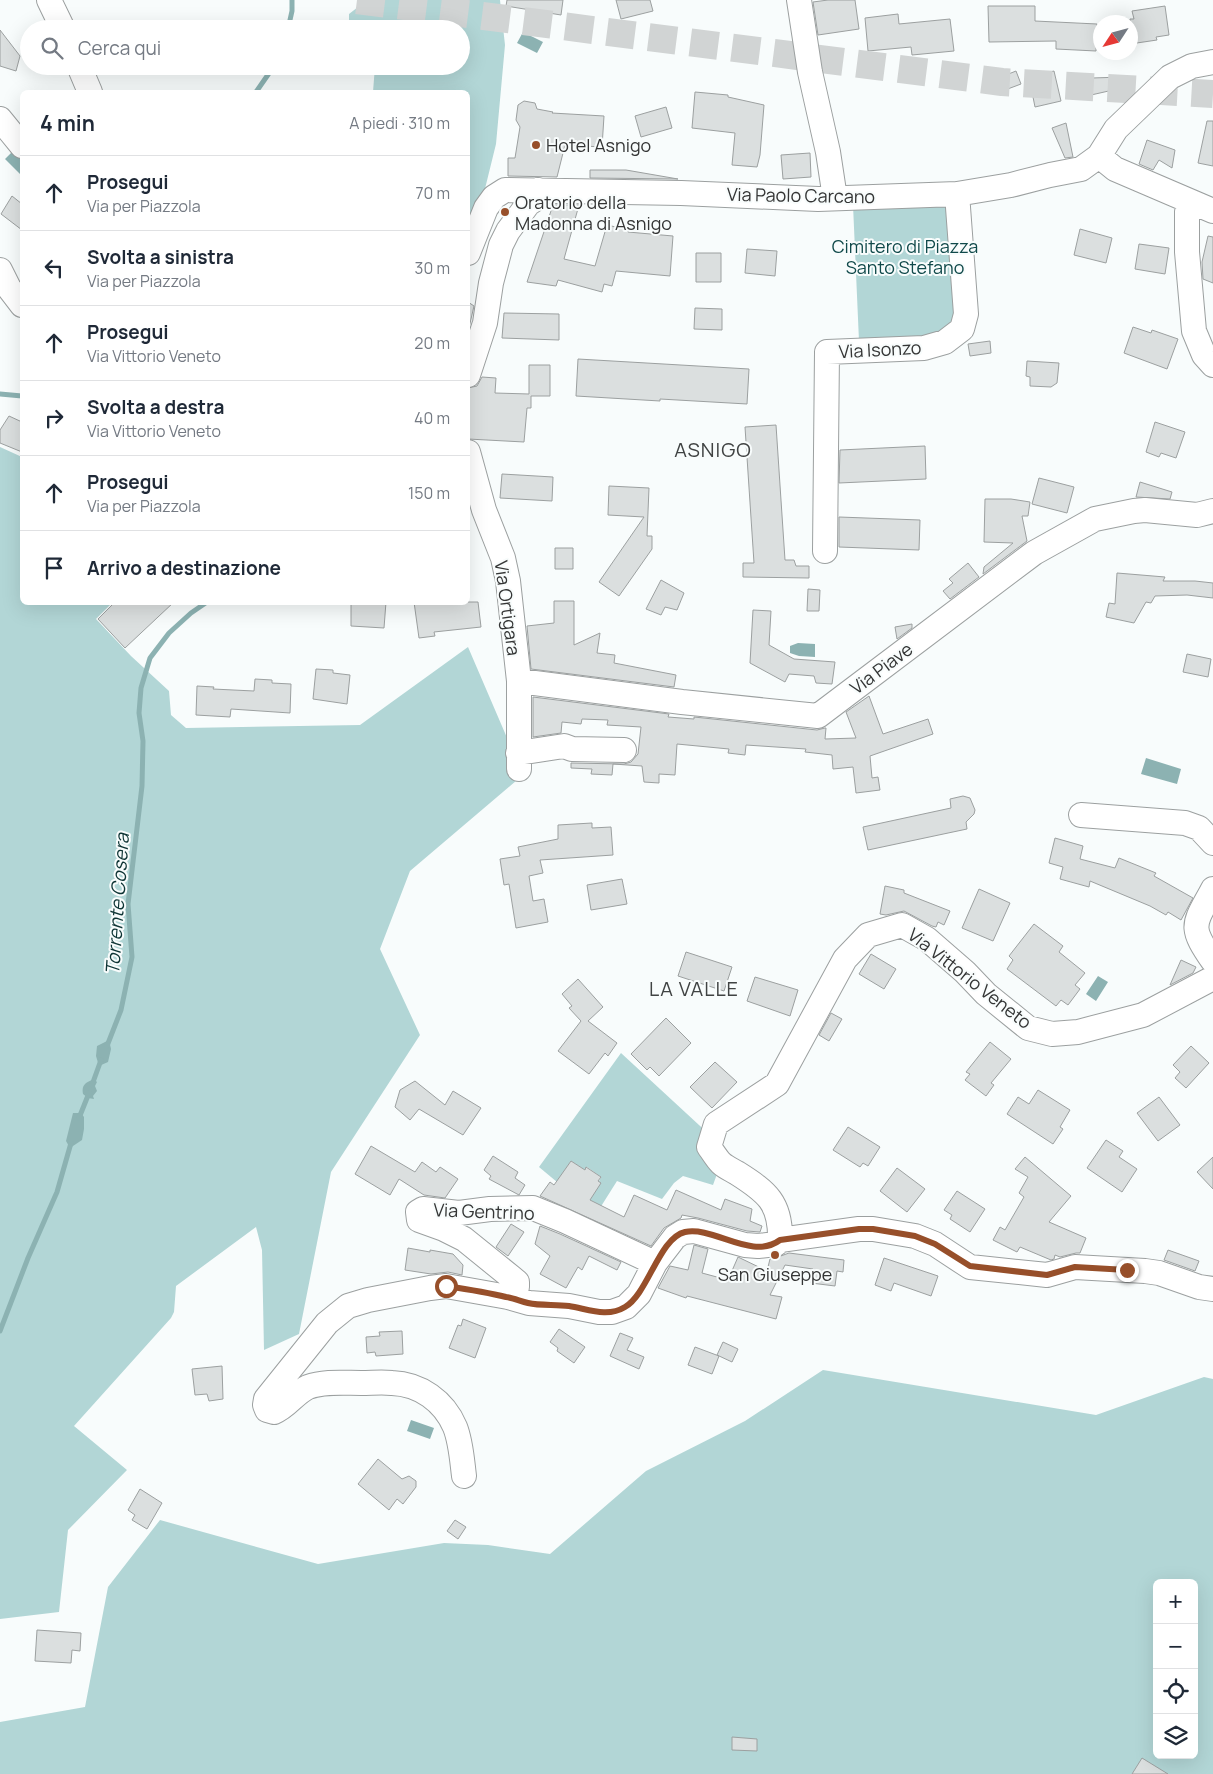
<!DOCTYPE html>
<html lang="it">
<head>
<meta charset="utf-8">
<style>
  :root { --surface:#fff; --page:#f2f2f3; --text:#1f2937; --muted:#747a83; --line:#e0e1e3 }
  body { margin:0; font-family:Manrope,sans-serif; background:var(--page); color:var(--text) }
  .controls { position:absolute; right:15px; bottom:15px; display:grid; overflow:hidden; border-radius:8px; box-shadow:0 5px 20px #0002 }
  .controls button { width:45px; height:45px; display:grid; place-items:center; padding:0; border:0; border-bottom:1px solid var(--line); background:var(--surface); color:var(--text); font:25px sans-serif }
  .compass { position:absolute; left:1093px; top:15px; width:45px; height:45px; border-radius:50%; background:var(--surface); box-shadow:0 5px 20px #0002; rotate:234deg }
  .stop { position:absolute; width:15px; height:15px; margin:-11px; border:4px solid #974f2a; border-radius:50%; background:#fff }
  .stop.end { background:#974f2a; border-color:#fff; box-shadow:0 1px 5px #0008 }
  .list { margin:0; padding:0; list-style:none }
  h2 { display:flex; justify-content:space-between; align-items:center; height:65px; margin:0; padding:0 20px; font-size:21px }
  h2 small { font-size:16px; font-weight:400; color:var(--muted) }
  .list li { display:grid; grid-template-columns:32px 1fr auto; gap:15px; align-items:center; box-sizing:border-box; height:75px; padding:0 20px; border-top:1px solid var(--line) }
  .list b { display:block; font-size:19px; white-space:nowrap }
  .list p { margin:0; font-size:16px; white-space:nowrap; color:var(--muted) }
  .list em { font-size:16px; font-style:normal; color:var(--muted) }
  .icon { flex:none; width:28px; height:28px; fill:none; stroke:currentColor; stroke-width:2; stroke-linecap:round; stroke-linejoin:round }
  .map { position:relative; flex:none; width:1213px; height:1774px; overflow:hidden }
  .search { position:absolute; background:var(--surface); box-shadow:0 5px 20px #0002; left:20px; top:20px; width:450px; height:55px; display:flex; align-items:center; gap:12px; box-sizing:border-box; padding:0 18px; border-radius:28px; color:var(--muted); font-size:19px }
  .panel { position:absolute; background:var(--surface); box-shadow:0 5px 20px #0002; left:20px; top:90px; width:450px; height:515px; border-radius:8px }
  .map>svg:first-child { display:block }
  .green { fill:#b2d6d6; fill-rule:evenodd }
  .water { fill:#8cb2b2 }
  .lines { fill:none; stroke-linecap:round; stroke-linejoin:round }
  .stream { stroke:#8cb2b2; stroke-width:5 }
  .building { fill:#dbdfdf; stroke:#9ca0a0 }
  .highway-tunnel { stroke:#d1d4d4; stroke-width:28; stroke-dasharray:28 14; stroke-linecap:butt }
  .minor-casing { stroke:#9ca0a0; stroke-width:26 }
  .minor { stroke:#fff; stroke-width:24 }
  .route { stroke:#974f2a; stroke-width:6 }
  .poi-dot { fill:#974f2a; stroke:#f8fcfc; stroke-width:2 }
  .labels { text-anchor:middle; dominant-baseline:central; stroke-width:4; stroke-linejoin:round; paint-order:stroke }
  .poi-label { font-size:18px; fill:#343535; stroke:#f8fcfc; text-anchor:start }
  .street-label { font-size:18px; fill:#343535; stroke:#f8fcfc }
  .park-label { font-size:18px; fill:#10494a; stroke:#f8fcfc }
  .water-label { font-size:19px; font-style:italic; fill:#0d3434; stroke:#f8fcfc }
  .quarter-label { font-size:20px; letter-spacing:1px; fill:#404343; stroke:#f8fcfc }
</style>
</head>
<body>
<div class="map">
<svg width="1213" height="1774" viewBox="0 0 1213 1774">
  <rect width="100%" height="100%" fill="#f8fcfc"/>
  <path class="green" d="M358,0H500L505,45L496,144L481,205L468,228V92H373L375,66H461V29H352L349,23V14L358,7Z
    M952,203L956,304L953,324L934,334L920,338L859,341L853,205Z
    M0,447L22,457V602L112,603L96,619L131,656L169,691L171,715L186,728L360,725L468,647L523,775L410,871L380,949L420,1035L331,1172L299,1334L264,1350L262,1250L256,1227L176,1286L174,1312L171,1318L74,1426L127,1470L68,1530L59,1612L0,1619Z
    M621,1053L712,1137L721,1163L713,1185L683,1176L674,1183L662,1199L617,1181L600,1208L589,1201L601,1177L587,1167L585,1170L571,1161L557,1182L539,1167Z
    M823,1370L1096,1415L1204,1377L1213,1379V1774H0V1722L85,1707L108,1587L160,1520L318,1564L444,1543L488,1545L550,1554L646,1471L745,1421ZM1157,1583H1194V1755H1157Z"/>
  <path class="water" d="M523,32L543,42L537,53L517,43Z
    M14,150L22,159V176L5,159Z
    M798,643L815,644V657L799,656L790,653V646Z
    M1146,758L1181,769L1177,784L1141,774Z
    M1098,976L1108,982L1096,1001L1086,994Z
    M109,1040L111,1049L108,1062L99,1066L96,1056L97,1046Z
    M94,1079L97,1082L95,1086L97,1091L93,1096L94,1099L88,1098L83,1094C81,1084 87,1082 94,1079Z
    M73,1113H81L84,1117V1129L82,1140L70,1148L66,1141Z
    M411,1420L434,1428L430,1439L407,1431Z"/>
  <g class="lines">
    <path class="stream" d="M288,29L292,11V0
      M256,92L274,66
      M0,394L22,396
      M107,1046L121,1010L132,957L128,904L142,786L143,741L139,713L141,688L150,658L169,633L191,613L207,602
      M92,1085L101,1060
      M79,1118L89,1093
      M0,1331L28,1258L57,1192L71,1143"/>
  </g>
  <path class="building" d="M507,0H563L561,15L506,6Z
    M616,0H650L653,11L621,19Z
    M828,0H855L859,29L818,35L813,2Z
    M988,6H1035V21L1097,24L1096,51L1056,49V41L989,42Z
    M1165,6L1169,35L1156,37L1157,40L1130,44V19H1134L1132,11Z
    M898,14L899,24L950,19L954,51L912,55L911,47L868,51L865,18Z
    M0,30L20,56L16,71L0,66Z
    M1016,71L1021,84L1005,90L1001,77Z
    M1054,71L1061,101L1035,107L1029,77Z
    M1122,77V88L1091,95L1092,78Z
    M695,92L728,95V97L764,105L760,155L757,167L732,165L735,133L692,128Z
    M524,101L535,103L537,109L553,112L552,113L604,116L602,147L565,145L557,177L508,176V158H515L520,127L516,120L518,105Z
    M666,107L672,128L641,137L635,116Z
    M1207,121H1213V166L1198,163Z
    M1066,123L1073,157L1065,158L1052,128Z
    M1147,140L1175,150L1172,168L1159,160L1153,170L1139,164Z
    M810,153L811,177L783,179L781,155Z
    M590,170H626L678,179L590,178Z
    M12,196L22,204V230L1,214Z
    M553,205H579L564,259L595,266L607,225L629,230L628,232L673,236L670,276L616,271L612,286L604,284L602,292L558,280L556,286L527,282Z
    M1080,229L1112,238L1106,263L1074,255Z
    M1208,236L1213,237V283L1203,279L1202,262Z
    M1139,244L1169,248L1165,274L1135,269Z
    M747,249L777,251L775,276L745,273Z
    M696,253H721V282H696Z
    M468,302L474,306L468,332Z
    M695,308L722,309V330L694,329Z
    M504,313L559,314V340L502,338Z
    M1133,327L1151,333L1152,330L1178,339L1167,369L1124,353Z
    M990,341L991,353L970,356L968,344Z
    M578,359L749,369L747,404L660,399V401L576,396Z
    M1027,361L1059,363L1057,383L1051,387L1030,386V377L1026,376Z
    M529,365H550V396H531V408H527L524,442L468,439V388L477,386L482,377L496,378L495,393L529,394Z
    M9,416L22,422V452L0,443V430Z
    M1155,422L1185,432L1176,458L1161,453L1159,457L1146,452Z
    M776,425L785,560H794L796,566H809V578L743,577V563H754L745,427Z
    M925,446L926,479L839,483L840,450Z
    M502,474L553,477L552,501L500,498Z
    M1039,478L1074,487L1067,513L1032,504Z
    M1140,482L1172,492L1170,499L1136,497Z
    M609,486L649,488L647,536H652V549L619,596L599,582L644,517L608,515Z
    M985,499H1011L1030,502L1028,516H1022L1027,541L983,574L984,567L1013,543L984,542Z
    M839,517L920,520L919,550L839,547Z
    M555,548H573V569H555Z
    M968,563L979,577L950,599L943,591L953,583L949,579Z
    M1117,573L1165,577L1163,581H1195L1213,583V598L1187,595L1155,596L1151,603L1146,602L1134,623L1106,617L1109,603L1115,604Z
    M661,580L684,593L677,610L665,607L661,615L646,609Z
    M808,589L820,590L819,611H807Z
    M554,601H574V645L600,633L597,653L615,655L614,663L676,675L674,687L531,669L527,626L554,623Z
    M115,602H174L125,648L98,619Z
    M351,602H386L384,628L351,626Z
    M414,602H478L481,627L434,632L435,636L419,638Z
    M753,610L771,611L769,645L794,659L835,662L832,684L816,683L814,676L789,674L785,682L750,663Z
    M912,624V628L897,639L895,627Z
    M1187,654L1211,659L1208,677L1183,672Z
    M316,669L333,670V673L350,675L347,704L313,699Z
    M255,679L272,680V683L291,684L290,713L231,709L230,717L196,715L197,686L214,687L213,689L254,691Z
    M869,696L883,734L928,719L933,734L870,756L872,778L878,777L880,790L856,793L853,767L833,769L832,755L805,752L806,749L746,745L745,755L728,753L729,749L677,744L675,775L659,774V783L644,782L642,766L613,764L612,775L591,774L592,769L571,768V763L624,764L631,762L638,754L641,727L607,725L608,720L582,719L581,724L562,722L561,733L533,737V697L669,714L668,717L694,719V717L817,730L825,728H826L825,739L856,738L846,712Z
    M963,796L970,798L975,810L974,814L966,822L967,829L868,850L863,827L951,808L950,799Z
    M592,823V828L611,827L613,855L540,860L543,873L529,876L533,901L544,899L548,922L516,928L509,884L504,885L500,859L520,856L518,847L558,839V825Z
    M1055,838L1083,846L1080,859L1115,868L1119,858L1156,873L1154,876L1193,898L1181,920L1168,912L1166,915L1150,906L1090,881L1089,887L1060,879L1063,867L1049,863Z
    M622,879L627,904L591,910L587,885Z
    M885,886L904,890V893L950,911L944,925L938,922L936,927L932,926L904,911L886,915L880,914Z
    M979,889L1010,903L993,941L962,928Z
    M1034,924L1063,946L1059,952L1085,973L1075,985L1080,989L1068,1005L1061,1000L1056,1006L1007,969L1013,960L1009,956Z
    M686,952L732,967L724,991L678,976Z
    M871,954L896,969L884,989L859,974Z
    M1181,960L1196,967L1193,973L1170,985Z
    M755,977L798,990L790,1016L747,1001Z
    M578,979L603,1007L588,1021L617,1043L608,1056L605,1053L589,1074L558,1051L581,1021L569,1008L572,1006L562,994Z
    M831,1013L842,1019L829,1041L819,1035Z
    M666,1018L691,1043L659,1076L650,1067L647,1070L631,1054Z
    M990,1042L1011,1059L991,1083L994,1085L986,1096L965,1080L970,1074L966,1072Z
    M1191,1046L1209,1063L1186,1088L1175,1078L1180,1072L1173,1065Z
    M715,1062L737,1082L712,1108L690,1087Z
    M415,1081L445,1105L453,1091L481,1108L463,1135L419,1109L410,1120L395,1107L400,1090Z
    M1038,1090L1070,1110L1060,1127L1063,1129L1053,1144L1007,1114L1018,1097L1029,1104Z
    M1159,1097L1180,1125L1158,1141L1137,1113Z
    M848,1127L880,1147L868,1166L863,1163L860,1167L833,1150Z
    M1106,1140L1123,1151L1119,1157L1137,1169L1122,1192L1087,1168Z
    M371,1146L415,1172L422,1162L436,1172L440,1167L458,1179L445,1198L424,1195L399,1179L390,1195L355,1174Z
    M493,1156L518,1172L515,1178L525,1185L519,1195L489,1179L491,1176L484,1170Z
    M1025,1157L1071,1196L1049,1222L1086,1238L1080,1253H1076L1060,1257L1055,1255L1054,1259L1051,1260L1020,1247L1017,1252L993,1240L1000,1227L1005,1230L1024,1197L1019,1193L1028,1177L1015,1169Z
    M1213,1157V1189L1197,1172Z
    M571,1161L585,1170L586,1167L601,1177L598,1181L601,1183L590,1200L624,1217L634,1195L667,1210L676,1190L721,1210L725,1199L752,1209L750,1221L762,1226L760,1232L747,1231L698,1218L682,1215L681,1218L664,1228L651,1246L540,1196L550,1182L554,1185Z
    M897,1168L925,1189L907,1212L880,1191Z
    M957,1191L985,1209L970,1232L950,1219L952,1215L944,1210Z
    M511,1224L524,1232L508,1256L496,1247Z
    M540,1226L560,1234L621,1262L617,1270L589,1256L582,1270L578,1267L566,1288L540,1274L550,1256L535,1244Z
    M694,1245L708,1249L702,1273L728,1280L738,1257L767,1271L770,1259L778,1257L789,1253L844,1260L843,1272L837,1271L835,1286L811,1283L813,1269L785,1265L770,1295L782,1297L776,1319L687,1296L686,1298L658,1288L670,1266L688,1270Z
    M408,1248L430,1252V1250L453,1254L463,1265L462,1275L448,1272L431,1274L405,1270Z
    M1168,1250L1199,1261L1195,1271L1164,1260Z
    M884,1258L938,1276L931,1296L894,1283L891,1291L875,1285Z
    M463,1319L486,1328L475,1358L449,1348L458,1325L461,1326Z
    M559,1329L585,1347L574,1363L557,1351L558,1348L550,1342Z
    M402,1331L403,1354L376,1356L375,1352L367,1353L366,1337L380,1336L379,1332Z
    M620,1333L633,1338L627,1350L644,1357L639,1369L610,1356Z
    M723,1342L738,1349L732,1362L717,1355Z
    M695,1347L719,1356L712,1374L688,1365Z
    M222,1366L223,1399L209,1401L207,1394L195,1395L192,1369Z
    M378,1459L402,1479L409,1476L416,1481V1487L403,1504L397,1499L389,1510L358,1484Z
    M140,1489L162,1503L147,1529L132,1520L135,1515L128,1510Z
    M455,1520L466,1527L458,1539L447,1531Z
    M37,1630L81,1633L80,1651L72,1650L71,1663L35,1661Z
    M732,1737L757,1739V1751L732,1750Z
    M1142,1758L1168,1774H1132Z"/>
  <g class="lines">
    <path class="highway-tunnel" d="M357,0L1002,82L1213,94"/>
    <g class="minor-casing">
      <path id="minor" d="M49,0L63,29
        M799,0L810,72L828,152L835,198
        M79,66L90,92
        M0,119L22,146
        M1099,156L1115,169L1213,211
        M1190,202L1187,212V252L1194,331L1204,355L1213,365
        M468,253L486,208L494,197L505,190L681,193L818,199L957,194L1011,185L1050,175L1081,169L1099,156L1116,129L1170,77L1192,66L1213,62
        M0,270L9,288L22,305
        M468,375L485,323L491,283L501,245L508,231L528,204L534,200L538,190
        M468,452L484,510L503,558L508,581L519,681V769
        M825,551L827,352L924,348L945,342L962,329L966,314L957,194
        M519,681L682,702L818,716L1034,553L1095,519L1134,511L1145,510L1197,515L1213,511
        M518,753L564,746L572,749L624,750
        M1081,815L1185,823L1199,828L1213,843
        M1213,889C1194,925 1188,925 1213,961
        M780,1240C781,1203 767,1192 737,1173C732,1170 725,1167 721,1163C716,1158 713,1152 709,1147L716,1124L777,1084L845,959L868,935L902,925L927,939L965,972L986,994L1028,1028L1052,1034L1078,1032L1143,1015L1213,978
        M508,1297L513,1294L517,1287V1282L511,1277L464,1239L444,1229L419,1220L418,1212L423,1209L459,1213L490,1209L533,1208L565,1221L655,1263
        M464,1476C462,1460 461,1442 455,1427C444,1401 420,1384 392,1383C382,1382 372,1383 361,1383C344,1383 324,1381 308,1387C295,1393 287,1407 274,1412L267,1410L265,1405L266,1399L327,1323L348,1306L368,1300L430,1288L446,1286L508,1297L529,1303L569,1306L599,1312H612L626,1307L639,1294L655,1263L675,1237L683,1232L694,1231L745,1245L758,1246L776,1244L780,1240L859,1229H873L915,1236L935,1244L970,1267L1047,1275L1075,1267L1145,1271L1159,1273L1199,1287L1213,1289"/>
    </g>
    <use href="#minor" class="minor"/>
  </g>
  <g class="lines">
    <path class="route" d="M446,1286C466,1289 486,1292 506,1297C513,1298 520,1301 528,1303C541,1306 556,1304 569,1306C588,1309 607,1318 625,1307C648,1294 659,1238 685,1232C714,1226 752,1261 780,1240L859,1229H873L915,1236L935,1244L970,1266L1047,1275L1075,1267L1127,1270"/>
  </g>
  <g class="poi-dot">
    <circle cx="536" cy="145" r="5"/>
    <circle cx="505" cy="212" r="5"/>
    <circle cx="775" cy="1255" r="5"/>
  </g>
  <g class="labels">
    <g class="poi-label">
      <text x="546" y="145">Hotel Asnigo</text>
      <text x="515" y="202">Oratorio della<tspan x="515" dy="21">Madonna di Asnigo</tspan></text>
      <text x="775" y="1274" text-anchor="middle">San Giuseppe</text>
    </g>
    <g class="street-label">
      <text transform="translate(801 195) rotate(1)">Via Paolo Carcano</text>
      <text transform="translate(880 349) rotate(-3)">Via Isonzo</text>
      <text transform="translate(508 608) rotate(82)">Via Ortigara</text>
      <text transform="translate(881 668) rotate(-37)">Via Piave</text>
      <text transform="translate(970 978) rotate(38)">Via Vittorio Veneto</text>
      <text transform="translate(484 1211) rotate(2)">Via Gentrino</text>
    </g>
    <g class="park-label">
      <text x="905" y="246">Cimitero di Piazza<tspan x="905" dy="21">Santo Stefano</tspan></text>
    </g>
    <g class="water-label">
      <text transform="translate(117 904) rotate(-86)">Torrente Cosera</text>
    </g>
    <g class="quarter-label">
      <text x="713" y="449">ASNIGO</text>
      <text x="694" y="988">LA VALLE</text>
    </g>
  </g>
</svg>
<div class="controls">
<button>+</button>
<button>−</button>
<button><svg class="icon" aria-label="locate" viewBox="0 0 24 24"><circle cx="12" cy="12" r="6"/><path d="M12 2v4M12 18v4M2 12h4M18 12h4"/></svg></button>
<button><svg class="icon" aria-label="layers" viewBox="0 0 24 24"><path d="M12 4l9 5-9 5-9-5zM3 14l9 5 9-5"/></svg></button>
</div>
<svg class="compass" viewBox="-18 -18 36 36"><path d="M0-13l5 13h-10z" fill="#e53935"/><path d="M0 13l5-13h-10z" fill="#747a83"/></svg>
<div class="stop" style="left:446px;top:1286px"></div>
<div class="stop end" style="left:1127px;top:1270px"></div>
<div class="search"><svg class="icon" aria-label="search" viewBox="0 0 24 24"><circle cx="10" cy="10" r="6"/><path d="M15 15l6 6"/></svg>Cerca qui</div>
<section class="panel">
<h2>4 min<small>A piedi · 310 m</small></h2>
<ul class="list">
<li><svg class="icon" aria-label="ahead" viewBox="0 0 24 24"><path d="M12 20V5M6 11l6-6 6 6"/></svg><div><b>Prosegui</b><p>Via per Piazzola</p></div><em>70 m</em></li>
<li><svg class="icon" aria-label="left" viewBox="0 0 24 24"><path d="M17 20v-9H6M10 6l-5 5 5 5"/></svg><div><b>Svolta a sinistra</b><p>Via per Piazzola</p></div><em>30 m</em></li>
<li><svg class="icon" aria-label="ahead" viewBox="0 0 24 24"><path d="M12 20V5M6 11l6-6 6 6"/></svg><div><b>Prosegui</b><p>Via Vittorio Veneto</p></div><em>20 m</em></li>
<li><svg class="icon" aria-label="right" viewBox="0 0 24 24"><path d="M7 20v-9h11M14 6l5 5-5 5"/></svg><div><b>Svolta a destra</b><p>Via Vittorio Veneto</p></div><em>40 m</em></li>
<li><svg class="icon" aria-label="ahead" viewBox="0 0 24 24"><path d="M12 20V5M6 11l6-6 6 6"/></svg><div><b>Prosegui</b><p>Via per Piazzola</p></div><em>150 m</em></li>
<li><svg class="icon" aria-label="arrive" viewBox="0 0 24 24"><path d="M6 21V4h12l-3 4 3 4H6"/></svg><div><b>Arrivo a destinazione</b></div></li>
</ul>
</section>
</div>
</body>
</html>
